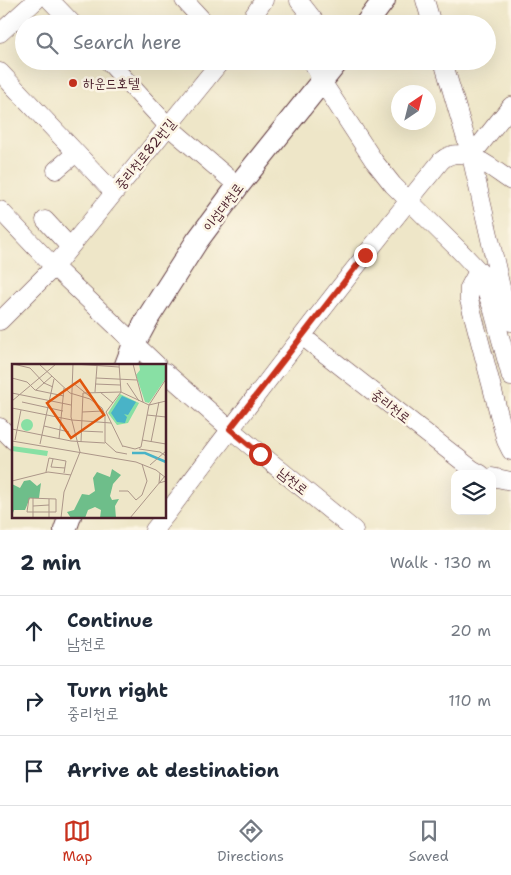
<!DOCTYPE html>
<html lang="en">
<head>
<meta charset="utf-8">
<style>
  :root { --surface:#fff; --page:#f2f2f3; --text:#1f2937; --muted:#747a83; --line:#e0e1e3; --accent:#c8321e }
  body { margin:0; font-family:"Shantell Sans","Poor Story",sans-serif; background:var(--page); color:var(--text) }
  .controls { position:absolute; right:15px; bottom:15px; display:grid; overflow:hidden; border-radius:10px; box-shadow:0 5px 20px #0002 }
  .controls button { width:45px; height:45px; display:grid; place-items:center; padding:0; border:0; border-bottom:1px solid var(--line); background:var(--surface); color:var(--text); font:25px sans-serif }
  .compass { position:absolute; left:391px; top:85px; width:45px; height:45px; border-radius:50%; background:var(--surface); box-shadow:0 5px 20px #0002; rotate:35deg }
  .stop { position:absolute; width:15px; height:15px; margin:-11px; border:4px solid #c8321e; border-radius:50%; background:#fff }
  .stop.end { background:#c8321e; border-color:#fff; box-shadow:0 1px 5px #0008 }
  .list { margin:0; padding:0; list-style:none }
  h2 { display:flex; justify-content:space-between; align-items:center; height:65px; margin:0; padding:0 20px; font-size:21px }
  h2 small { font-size:16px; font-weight:400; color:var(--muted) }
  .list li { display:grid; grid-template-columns:32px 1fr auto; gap:15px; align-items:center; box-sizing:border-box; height:70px; padding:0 20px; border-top:1px solid var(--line) }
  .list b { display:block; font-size:19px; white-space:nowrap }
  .list p { margin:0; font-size:16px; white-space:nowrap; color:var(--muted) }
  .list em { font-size:16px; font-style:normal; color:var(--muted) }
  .icon { flex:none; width:28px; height:28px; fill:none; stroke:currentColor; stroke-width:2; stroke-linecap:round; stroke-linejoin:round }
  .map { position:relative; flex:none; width:511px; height:530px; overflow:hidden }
  .search { position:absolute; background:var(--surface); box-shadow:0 5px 20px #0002; left:15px; right:15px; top:15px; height:55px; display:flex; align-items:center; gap:12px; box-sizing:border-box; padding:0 18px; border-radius:28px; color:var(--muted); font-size:19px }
  .sheet { height:275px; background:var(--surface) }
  nav { display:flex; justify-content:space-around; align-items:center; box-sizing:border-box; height:70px; border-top:1px solid var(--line); background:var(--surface); font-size:14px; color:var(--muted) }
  nav a { display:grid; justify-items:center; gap:2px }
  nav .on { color:var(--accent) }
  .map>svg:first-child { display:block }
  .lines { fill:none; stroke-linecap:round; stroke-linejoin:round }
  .minor-casing { stroke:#633d43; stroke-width:19 }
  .major-casing { stroke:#633d43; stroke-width:24 }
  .minor { stroke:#fff; stroke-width:18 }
  .major { stroke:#fff; stroke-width:22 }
  .route { stroke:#c8321e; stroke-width:6 }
  .poi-dot { fill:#c8321e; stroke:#fcf5e5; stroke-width:2 }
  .labels { text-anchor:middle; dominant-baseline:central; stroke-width:5; stroke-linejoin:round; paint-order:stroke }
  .poi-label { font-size:14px; fill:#4a1f2b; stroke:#fcf5e5; text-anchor:start }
  .street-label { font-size:14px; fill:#4a1f2b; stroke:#fcf5e5 }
  .inset-river { fill:none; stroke:#49b3c7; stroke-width:2.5 }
  .inset-road { fill:none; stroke:#ac9689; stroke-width:1 }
  .view { fill:#e0560e; fill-opacity:0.15; stroke:#e0560e; stroke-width:2.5 }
  .inset-edge { fill:none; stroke:#4a1f2b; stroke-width:2.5 }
</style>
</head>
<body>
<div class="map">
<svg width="511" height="530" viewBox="0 0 511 530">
  <rect width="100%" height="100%" fill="#fcf5e5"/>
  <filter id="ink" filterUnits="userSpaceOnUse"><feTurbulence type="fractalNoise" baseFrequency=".02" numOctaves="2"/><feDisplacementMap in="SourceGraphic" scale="10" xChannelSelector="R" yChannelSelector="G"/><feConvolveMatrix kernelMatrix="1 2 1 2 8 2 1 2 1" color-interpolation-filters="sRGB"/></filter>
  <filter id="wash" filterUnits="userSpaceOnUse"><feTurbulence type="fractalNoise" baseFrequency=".0096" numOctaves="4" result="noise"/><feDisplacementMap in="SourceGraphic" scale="20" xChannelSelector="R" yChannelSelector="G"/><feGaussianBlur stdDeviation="1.12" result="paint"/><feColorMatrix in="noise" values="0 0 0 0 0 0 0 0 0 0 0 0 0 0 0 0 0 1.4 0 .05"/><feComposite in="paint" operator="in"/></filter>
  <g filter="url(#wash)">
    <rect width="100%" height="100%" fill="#eee6c8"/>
  </g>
  <g filter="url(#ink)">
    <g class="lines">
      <g class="minor-casing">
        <path id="minor" d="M50,0L73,24
          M184,0L206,24
          M425,0L432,24
          M299,1L317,24
          M248,24L264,0
          M0,33L36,0
          M108,61L168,126L238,186
          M312,61L323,83L374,161L393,185L460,251L495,288L503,299L511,322
          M443,61L471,156L503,296
          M0,72L114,193
          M471,156L511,106
          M56,170L76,153
          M0,210L54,267L157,365
          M45,220L70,247
          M478,271L469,288V300L506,441L511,451
          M482,281L492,307L511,377
          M0,321L54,267L221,61
          M302,336L472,469L481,474
          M165,372L230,429L354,530
          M0,427L14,441
          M492,477L511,481
          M165,516C255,396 346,277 441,161C463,141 492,169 511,181
          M154,530L165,516"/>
      </g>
      <g class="major-casing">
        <path id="major" d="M366,24L384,0
          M126,365L134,344L149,316L197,241L238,186L338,61
          M65,530L70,516"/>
      </g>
      <use href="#minor" class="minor"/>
      <use href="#major" class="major"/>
    </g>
  </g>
  <g class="lines" filter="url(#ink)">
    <path class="route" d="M260,454L230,429L365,255"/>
  </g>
  <circle class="poi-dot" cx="73" cy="83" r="5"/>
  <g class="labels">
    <g class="poi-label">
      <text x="83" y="83">하운드호텔</text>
    </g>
    <g class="street-label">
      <text transform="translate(145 154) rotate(-51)">중리천로82번길</text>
      <text transform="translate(223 207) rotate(-53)">이섭대천로</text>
      <text transform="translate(391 406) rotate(38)">중리천로</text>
      <text transform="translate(293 481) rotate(39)">남천로</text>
    </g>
  </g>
  <g transform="translate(12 364)">
    <rect width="154" height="154" fill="#eee6c8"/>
    <path d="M127,0H152L154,5V14L137,39L133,38L124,11L128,6ZM108,30L127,39L116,59L105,61L96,49ZM9 61a6 6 0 1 1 12 0a6 6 0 1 1-12 0ZM0,82L36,87L35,92L0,87Z" fill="#88e0a4"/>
    <path d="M100,105L109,111L101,120L98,132L100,136L107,135L103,142L104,154H88L89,146L83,143L76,146L73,154H59L55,148L62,146L70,130L77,131L83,127L81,114L85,108L98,113ZM18,116L25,122L29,119L27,134H18L13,146H2L0,152V120L8,124L12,117Z" fill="#6ebe8a"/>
    <path d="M110,32L124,38L116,51L112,50L115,53L113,59L105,58L99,49Z" fill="#49b3c7"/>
    <path class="inset-river" d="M120,89H133L154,98"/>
    <path class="inset-road" d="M1,0L18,4L32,19L41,23M27,0L58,29L78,35L90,44L93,51V78L104,88L115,90M61,0L59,53L68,88M62,0L107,3M107,0L109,28L137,41L154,37M121,0L131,38M0,14L15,18L23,26L52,32M84,14L125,16M61,19L81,35M115,19L127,37M83,20L108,21M24,26L40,12M83,28L85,2M88,28L101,39M0,29L59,41M0,37L44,0M10,38L51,47M0,44L60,56L99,59M70,48L91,47M94,48L111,83M135,51L154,53M32,62L57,68M0,65L59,77L93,79M69,67L91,68M47,75L52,24M3,76L9,46M130,76L154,80M0,77L124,98L144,106L154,114M69,78L71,29L109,28L94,48M139,78L147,38M28,80L42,15M111,82L123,85L129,83L137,41L154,15M127,85L148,88L154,92M41,95L39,103L53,104M138,101L154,87M34,108L37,94L54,97L52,109M148,109L147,119L154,117M0,117L36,108L59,111M107,127H116L124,136L130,131L135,117L130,100M21,134V154M37,135V154M44,135V148H15L17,134ZM21,142L37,141M49,154L52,128L68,88M118,154L153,112"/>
    <path class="view" d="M68,16L92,51L59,74L35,39Z"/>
    <rect width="154" height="154" class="inset-edge"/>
  </g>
</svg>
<div class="controls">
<button><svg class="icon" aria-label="layers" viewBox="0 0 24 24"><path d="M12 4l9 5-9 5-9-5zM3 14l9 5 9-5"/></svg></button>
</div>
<svg class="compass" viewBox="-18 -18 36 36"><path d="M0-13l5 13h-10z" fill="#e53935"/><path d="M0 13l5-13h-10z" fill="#747a83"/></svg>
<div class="stop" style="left:260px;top:454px"></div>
<div class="stop end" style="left:365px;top:255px"></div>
<div class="search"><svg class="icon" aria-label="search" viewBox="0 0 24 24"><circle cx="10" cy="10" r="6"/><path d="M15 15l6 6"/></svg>Search here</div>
</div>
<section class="sheet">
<h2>2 min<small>Walk · 130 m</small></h2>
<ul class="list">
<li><svg class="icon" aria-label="ahead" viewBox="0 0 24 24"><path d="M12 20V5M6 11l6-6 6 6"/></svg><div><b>Continue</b><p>남천로</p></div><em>20 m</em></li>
<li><svg class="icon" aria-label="right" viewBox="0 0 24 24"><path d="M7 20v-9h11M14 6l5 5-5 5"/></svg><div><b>Turn right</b><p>중리천로</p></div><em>110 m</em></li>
<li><svg class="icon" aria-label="arrive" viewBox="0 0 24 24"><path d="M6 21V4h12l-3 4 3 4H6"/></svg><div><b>Arrive at destination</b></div></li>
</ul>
</section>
<nav>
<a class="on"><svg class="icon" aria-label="map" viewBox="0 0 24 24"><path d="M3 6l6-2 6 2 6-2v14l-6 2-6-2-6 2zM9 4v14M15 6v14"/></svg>Map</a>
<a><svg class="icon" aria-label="directions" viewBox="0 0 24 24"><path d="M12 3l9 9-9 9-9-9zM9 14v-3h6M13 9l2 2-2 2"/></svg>Directions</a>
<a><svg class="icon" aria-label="saved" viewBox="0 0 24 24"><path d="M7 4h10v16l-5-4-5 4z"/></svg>Saved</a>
</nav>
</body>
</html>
